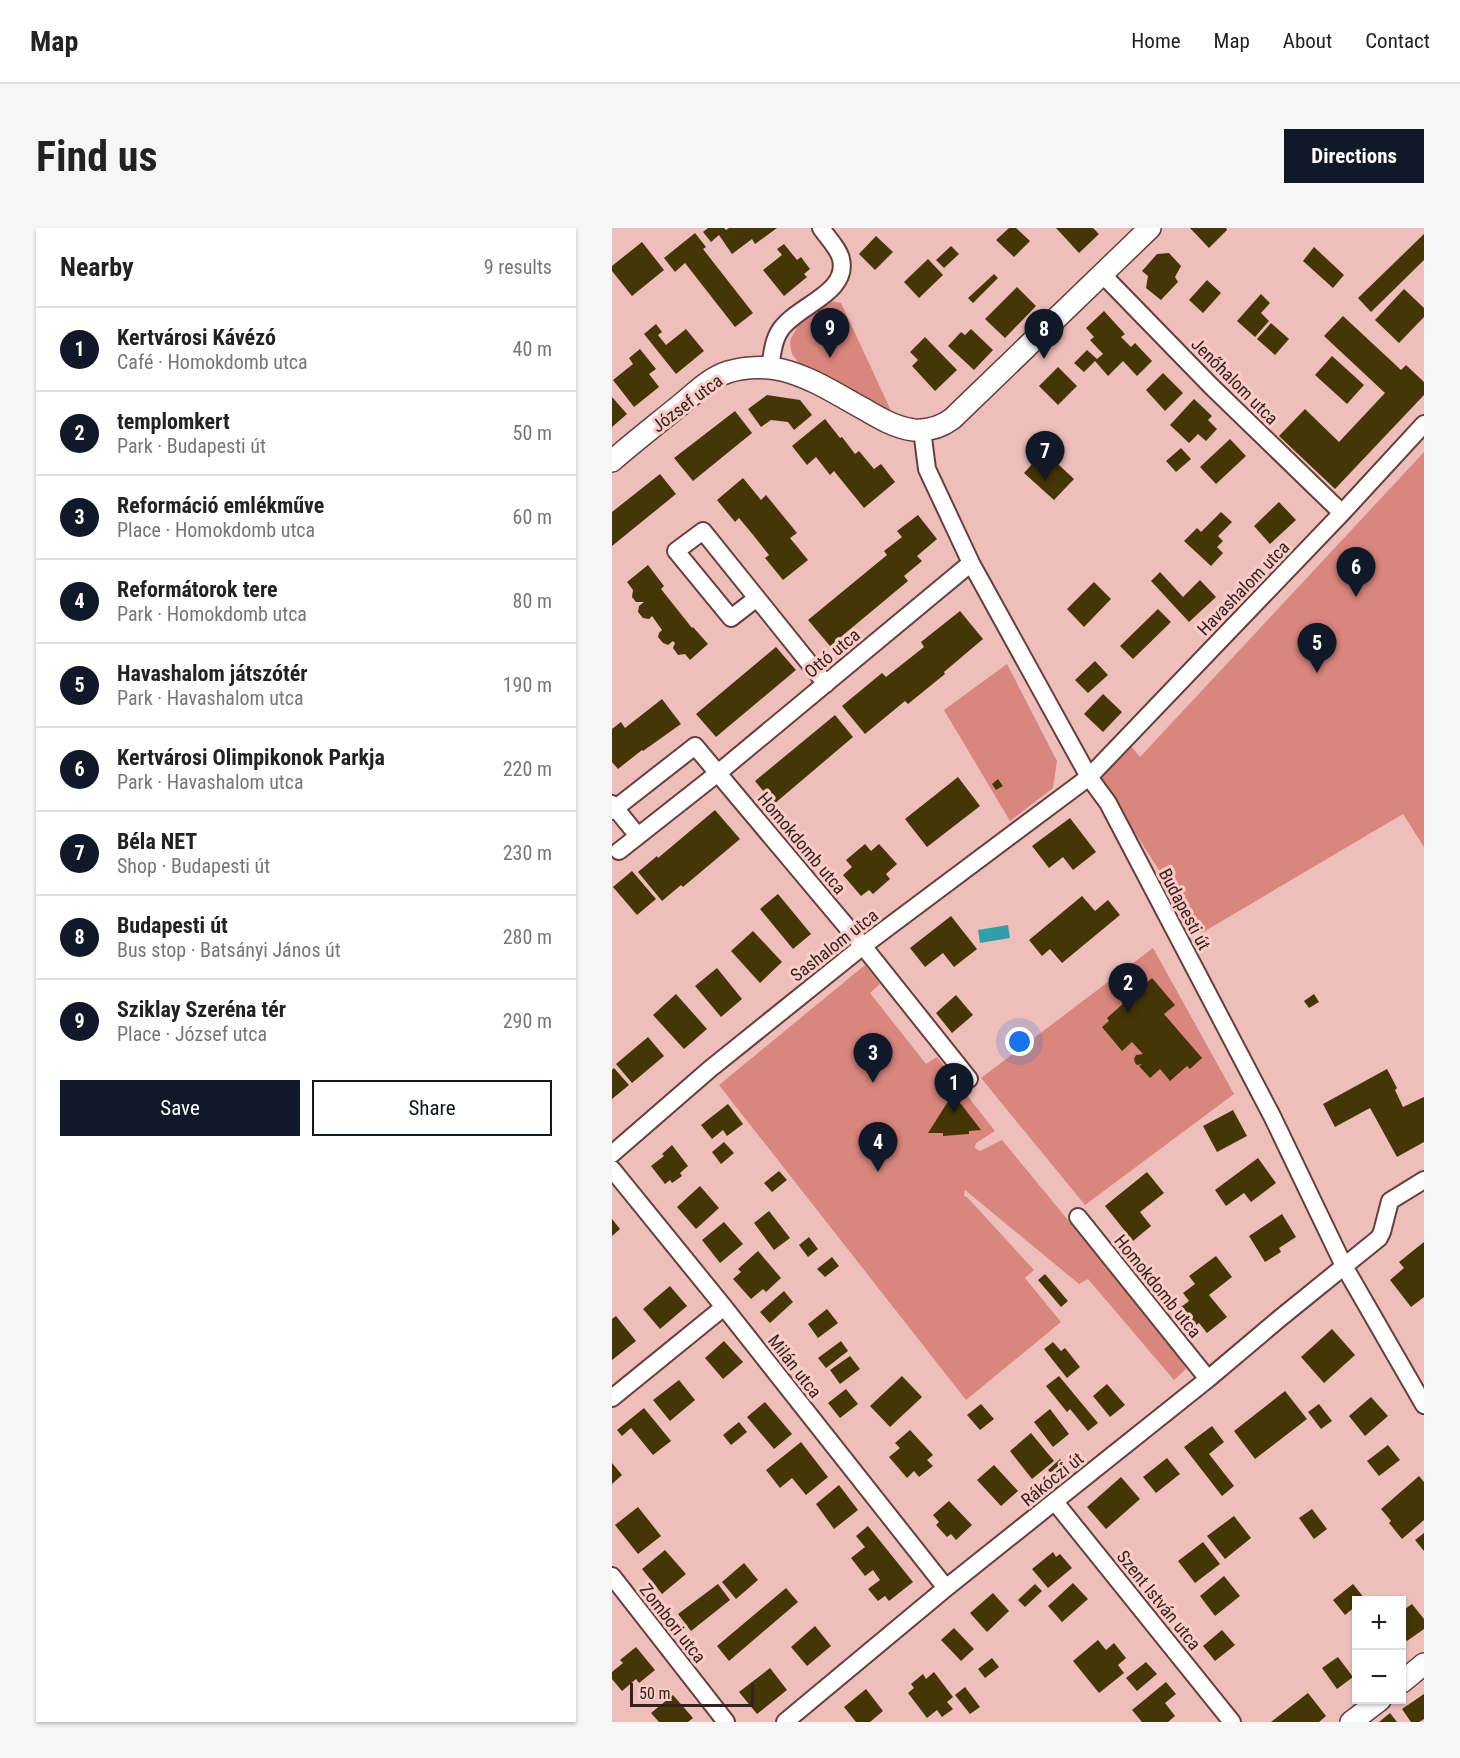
<!DOCTYPE html>
<html lang="en">
<head>
<meta charset="utf-8">
<style>
  :root { --surface:#fff; --page:#f6f6f6; --text:#222; --muted:#767676; --line:#e0e0e0; --accent:#111827 }
  body { margin:0; font-family:"Roboto Condensed",sans-serif; background:var(--page); color:var(--text) }
  .controls { position:absolute; right:18px; bottom:18px; display:grid; overflow:hidden; border-radius:0px; box-shadow:0 2px 4px #0004 }
  .controls button { width:54px; height:54px; display:grid; place-items:center; padding:0; border:0; border-bottom:2px solid var(--line); background:var(--surface); color:var(--text); font:30px sans-serif }
  .scale { position:absolute; left:18px; bottom:15px; width:124px; box-sizing:border-box; padding-left:6px; border:3px solid #332220; border-top:0; font-size:16px; line-height:21px; white-space:nowrap; color:#332220; -webkit-text-stroke:4px #fcccc7; paint-order:stroke }
  .you { position:absolute; left:408px; top:814px; width:21px; height:21px; margin:-15px; border:4px solid #fff; border-radius:50%; background:#1a73e8; box-shadow:0 0 0 9px #1a73e833 }
  .badge { display:grid; place-items:center; width:39px; height:39px; border-radius:50%; background:var(--accent); color:#fff; font-size:20px; font-weight:700 }
  .pin { position:absolute; translate:-50% -50px; filter:drop-shadow(0 2px 3px #0008) }
  .pin::after { content:''; position:absolute; top:32px; width:21px; height:18px; background:inherit; clip-path:polygon(0 0,100% 0,50% 100%) }
  .list { margin:0; padding:0; list-style:none }
  h2 { display:flex; justify-content:space-between; align-items:center; height:78px; margin:0; padding:0 24px; font-size:26px }
  h2 small { font-size:20px; font-weight:400; color:var(--muted) }
  .list li { display:grid; grid-template-columns:39px 1fr auto; gap:18px; align-items:center; box-sizing:border-box; height:84px; padding:0 24px; border-top:2px solid var(--line) }
  .list b { display:block; font-size:22px; white-space:nowrap }
  .list p { margin:0; font-size:20px; white-space:nowrap; color:var(--muted) }
  .list em { font-size:20px; font-style:normal; color:var(--muted) }
  .actions { display:flex; gap:12px; padding:18px 24px }
  .actions a { flex:1; padding:14px 0; border:2px solid var(--accent); border-radius:0px; text-align:center; font-size:21px; color:var(--accent) }
  .actions .main { background:var(--accent); color:#fff }
  .map { position:relative; flex:none; width:812px; height:1494px; overflow:hidden; border-radius:0px }
  header { display:flex; align-items:center; gap:36px; box-sizing:border-box; height:84px; padding:0 30px; background:var(--surface); border-bottom:2px solid var(--line) }
  header strong { font-size:28px }
  nav { display:flex; gap:33px; margin-inline-start:auto; font-size:21px }
  .intro { display:flex; align-items:center; justify-content:space-between; box-sizing:border-box; height:144px; padding:0 36px }
  h1 { margin:0; font-size:42px }
  .button { padding:15px 27px; border-radius:0px; background:var(--accent); color:#fff; font-size:21px; font-weight:700 }
  main { display:flex; gap:36px; padding:0 36px }
  aside { flex:1; background:var(--surface); border-radius:0px; box-shadow:0 2px 4px #0004 }
  .map>svg:first-child { display:block }
  .green { fill:#d9867e }
  .water { fill:#329eaa }
  .building { fill:#463507 }
  .lines { fill:none; stroke-linecap:round; stroke-linejoin:round }
  .minor-casing { stroke:#663f3c; stroke-width:20 }
  .tertiary-casing { stroke:#663f3c; stroke-width:24 }
  .minor { stroke:#fff; stroke-width:16 }
  .tertiary { stroke:#fff; stroke-width:21 }
  .labels { text-anchor:middle; dominant-baseline:central; stroke-width:6; stroke-linejoin:round; paint-order:stroke }
  .street-label { font-size:18px; fill:#332220; stroke:#fcccc7 }
</style>
</head>
<body>
<header>
<strong>Map</strong>
<nav><a>Home</a><a>Map</a><a>About</a><a>Contact</a></nav>
</header>
<div class="intro"><h1>Find us</h1><a class="button">Directions</a></div>
<main>
<aside>
<h2>Nearby<small>9 results</small></h2>
<ul class="list">
<li><span class="badge">1</span><div><b>Kertvárosi Kávézó</b><p>Café · Homokdomb utca</p></div><em>40 m</em></li>
<li><span class="badge">2</span><div><b>templomkert</b><p>Park · Budapesti út</p></div><em>50 m</em></li>
<li><span class="badge">3</span><div><b>Reformáció emlékműve</b><p>Place · Homokdomb utca</p></div><em>60 m</em></li>
<li><span class="badge">4</span><div><b>Reformátorok tere</b><p>Park · Homokdomb utca</p></div><em>80 m</em></li>
<li><span class="badge">5</span><div><b>Havashalom játszótér</b><p>Park · Havashalom utca</p></div><em>190 m</em></li>
<li><span class="badge">6</span><div><b>Kertvárosi Olimpikonok Parkja</b><p>Park · Havashalom utca</p></div><em>220 m</em></li>
<li><span class="badge">7</span><div><b>Béla NET</b><p>Shop · Budapesti út</p></div><em>230 m</em></li>
<li><span class="badge">8</span><div><b>Budapesti út</b><p>Bus stop · Batsányi János út</p></div><em>280 m</em></li>
<li><span class="badge">9</span><div><b>Sziklay Szeréna tér</b><p>Place · József utca</p></div><em>290 m</em></li>
</ul>
<div class="actions"><a class="main">Save</a><a>Share</a></div>
</aside>
<div class="map">
<svg width="812" height="1494" viewBox="0 0 812 1494">
  <rect width="100%" height="100%" fill="#eebfba"/>
  <path class="green" d="M219,73L229,75L281,187L191,140L180,126L178,116L179,110L187,96L194,89Z
    M812,224V619L791,586L588,706L484,544L516,514L528,529Z
    M395,436L445,533L441,560L398,593L332,482Z
    M541,720L622,866L473,977L369,850Z
    M253,737L268,756L258,765L314,836L325,829L383,903L364,915L363,920L368,923L390,912L568,1128L574,1141L562,1152L476,1051L467,1056L353,962L352,968L355,969L422,1042L413,1050L449,1094L354,1172L107,857Z"/>
  <path class="water" d="M396,697L398,710L368,715L366,702Z"/>
  <path class="building" d="M96,0H112L114,2L117,0H165L143,16L140,11L120,26L107,7L99,14L91,4Z
    M397,0H404L418,13L402,29L384,12Z
    M444,0H481L487,6L467,25Z
    M578,0H614L615,2L597,20Z
    M83,5L94,19L91,21L141,85L123,99L73,35L63,44L52,30Z
    M812,6V32L759,84L746,70Z
    M264,8L281,24L263,42L247,26Z
    M30,14L52,42L20,68L0,43V38Z
    M172,16L185,32L189,29L198,41L192,46L195,49L172,68L151,42L170,27L165,21Z
    M339,18L347,26L332,40L324,32Z
    M702,19L732,47L721,60L691,33Z
    M557,25L569,38L563,49L566,54L549,72L534,60L536,48L530,43L545,26Z
    M316,31L331,47L307,70L292,54Z
    M382,46L386,50L361,75L356,70Z
    M595,52L609,65L591,85L577,72Z
    M405,59L424,78L393,110L373,91Z
    M792,61L812,80V89L787,115L763,92Z
    M649,66L658,75L649,85L657,93L643,109L625,93Z
    M492,83L513,106L509,109L519,119L523,115L540,133L525,148L511,133L496,148L483,133L472,144L462,135L475,122L485,131L491,126L478,112L482,109L474,100Z
    M731,88L789,142L794,137L812,154V167L723,261L667,208L693,181L727,214L773,165L712,108Z
    M659,95L677,111L663,127L645,111Z
    M44,96L50,104L46,107L54,117L74,101L92,123L64,146L32,106Z
    M359,101L381,122L362,142L336,118L349,104L353,107Z
    M313,109L345,142L323,163L300,138L306,132L298,124Z
    M28,121L44,141L37,146L47,159L22,179L1,152L21,136L17,130Z
    M720,128L752,157L735,176L703,147Z
    M446,139L465,158L446,177L427,158Z
    M551,145L571,165L553,183L534,162Z
    M155,167L188,172L200,187L182,202L176,194L159,192L149,199L136,181Z
    M0,169L15,186L0,199Z
    M582,171L600,188L596,192L605,201L594,213L586,206L577,215L558,197Z
    M651,174L665,188L658,195L644,182Z
    M123,183L140,205L81,253L62,230Z
    M213,191L228,210L230,209L243,226L247,223L262,241L269,236L283,254L252,280L222,243L218,247L204,229L195,237L180,218Z
    M618,211L634,228L604,256L588,239Z
    M569,220L579,231L564,244L554,233Z
    M432,223L462,251L442,272L412,245Z
    M48,246L64,266L0,318V284Z
    M131,250L149,272L154,267L185,305L178,310L196,332L171,352L153,330L157,327L142,308L127,290L123,294L105,272Z
    M667,274L684,292L658,316L642,298Z
    M609,284L620,294L606,308L611,313L605,319L611,325L599,338L572,313L585,300L589,304Z
    M306,287L325,311L305,328L310,333L292,348L296,353L218,418L196,392L275,327L272,323L290,309L285,303Z
    M36,337L52,358L49,361L80,400L81,399L96,416L78,432L73,426L66,427L61,420L63,415L61,413L56,417L51,415L46,409L47,405L50,402L40,388L37,391L31,390L26,384L27,378L32,374H24L20,369L21,362L15,354Z
    M548,344L571,369L588,352L604,369L577,394L539,353Z
    M482,354L499,371L472,399L455,381Z
    M546,381L559,394L521,431L508,418Z
    M348,383L371,411L332,444L333,446L296,476L293,473L253,506L230,478L270,445L274,449L312,419L309,414Z
    M164,419L184,442L104,509L84,486Z
    M483,433L496,447L476,465L463,452Z
    M491,466L510,484L491,504L472,486Z
    M50,471L69,496L31,523L30,522L6,541L0,534V501L9,494L13,500Z
    M223,487L241,509L162,576L143,553Z
    M346,549L368,578L315,619L293,591Z
    M386,551L391,558L384,562L380,556Z
    M103,582L128,611L71,659L69,657L50,673L26,644L45,628L46,630Z
    M458,590L484,624L461,642L451,629L437,640L420,618Z
    M253,616L259,623L267,616L285,636L274,646L278,651L261,666L257,662L249,668L231,647L240,639L234,632Z
    M20,643L44,671L25,687L1,659Z
    M166,666L199,706L181,721L148,681Z
    M470,668L483,683L496,672L508,687L450,735L438,721L430,728L417,712Z
    M339,688L365,721L342,739L331,725L313,739L298,720Z
    M141,703L170,734L148,755L119,723Z
    M105,740L130,771L109,789L83,758Z
    M540,750L563,777L552,786L590,830L578,841L575,838L558,853L548,841L538,850L527,838L530,836L525,837L523,835L522,831L524,827L531,826L520,814L510,823L490,799L497,793L495,790Z
    M64,766L95,801L72,821L41,787Z
    M702,766L707,774L697,780L692,773Z
    M344,767L361,787L340,805L324,785Z
    M36,809L52,828L20,855L4,836Z
    M2,840L17,857L0,871V842Z
    M775,841L785,860L783,862L791,879L812,869V914L785,929L758,880L723,899L711,876Z
    M342,872L349,876L369,902L357,903V906L331,908V905H316L335,875Z
    M116,876L131,896L115,908L111,902L100,911L89,897Z
    M621,882L635,908L605,924L591,898Z
    M112,914L122,925L109,936L100,924Z
    M60,917L76,938L68,945L70,948L60,955L58,952L53,956L39,938L52,928L50,926Z
    M646,930L664,955L639,974L632,965L614,978L603,962Z
    M167,943L175,952L160,964L152,955Z
    M535,944L552,965L528,984L539,998L521,1013L493,978Z
    M88,958L107,980L84,1001L65,979Z
    M157,983L178,1010L162,1022L142,995Z
    M670,986L684,1009L667,1020L669,1024L653,1034L637,1008Z
    M0,991L8,1001L0,1008Z
    M112,994L131,1016L108,1035L90,1012Z
    M197,1009L206,1021L196,1029L187,1017Z
    M812,1014V1069L799,1079L778,1052L792,1040L787,1034Z
    M146,1023L169,1050L154,1064L151,1061L139,1071L121,1051L129,1044L126,1041Z
    M604,1028L620,1049L597,1067L615,1089L595,1105L587,1095L584,1097L569,1079L577,1073L571,1065L583,1056L577,1048Z
    M220,1029L227,1038L213,1049L205,1041Z
    M433,1046L456,1073L449,1079L426,1052Z
    M58,1058L75,1078L48,1101L31,1081Z
    M172,1063L181,1074L158,1095L148,1084Z
    M215,1081L226,1095L206,1110L196,1096Z
    M4,1088L24,1113L0,1132V1091Z
    M720,1101L743,1127L712,1155L689,1129Z
    M112,1113L131,1134L111,1151L93,1130Z
    M229,1113L236,1123L214,1140L206,1130Z
    M441,1114L449,1123L453,1120L468,1139L455,1150L432,1121Z
    M238,1128L248,1141L228,1156L218,1142Z
    M290,1148L310,1169L278,1199L258,1178Z
    M447,1148L486,1195L476,1203L458,1181L455,1184L434,1158Z
    M67,1152L83,1172L58,1193L41,1172Z
    M495,1156L513,1177L498,1189L481,1168Z
    M234,1161L246,1176L228,1190L216,1175Z
    M673,1163L695,1191L643,1231L622,1203Z
    M759,1169L776,1188L753,1208L737,1188Z
    M153,1174L180,1206L162,1221L135,1189Z
    M369,1176L382,1191L368,1202L355,1187Z
    M707,1176L720,1193L709,1201L696,1184Z
    M32,1180L59,1213L41,1227L19,1200L10,1208L5,1202Z
    M438,1181L457,1206L441,1219L422,1194Z
    M127,1194L135,1204L119,1217L111,1207Z
    M600,1198L612,1214L597,1226L622,1258L610,1268L572,1219Z
    M298,1202L321,1227L315,1232L321,1238L307,1249L302,1243L295,1250L277,1229L288,1220L283,1215Z
    M419,1205L442,1233L420,1251L398,1223Z
    M189,1214L216,1249L194,1267L180,1250L168,1260L154,1242Z
    M776,1217L788,1232L767,1248L755,1233Z
    M555,1230L568,1246L544,1265L531,1249Z
    M448,1231L458,1242L445,1253L436,1242Z
    M0,1235L10,1247L0,1256Z
    M382,1237L406,1263L389,1278L365,1252Z
    M807,1248L812,1254V1292L790,1311L777,1295L779,1293L769,1281Z
    M509,1249L528,1271L494,1301L475,1279Z
    M227,1257L246,1282L222,1301L204,1276Z
    M337,1273L360,1297L344,1312L339,1306L335,1309L324,1297L327,1294L321,1287Z
    M26,1279L49,1308L26,1326L3,1297Z
    M700,1281L715,1301L702,1311L687,1290Z
    M622,1288L639,1310L613,1331L595,1308Z
    M256,1298L301,1354L277,1373L273,1368L266,1373L256,1361L268,1352L261,1342L253,1348L239,1330L253,1319L244,1308Z
    M812,1305V1323L803,1312Z
    M591,1314L608,1336L583,1355L566,1333Z
    M53,1322L74,1346L50,1366L30,1341Z
    M441,1324L444,1329L448,1326L460,1340L436,1360L420,1341Z
    M132,1335L146,1352L124,1371L110,1354Z
    M612,1348L628,1368L603,1388L588,1368Z
    M461,1355L476,1371L450,1394L436,1378Z
    M106,1356L118,1372L79,1403L66,1386Z
    M423,1356L430,1363L413,1379L406,1372Z
    M741,1356L753,1371L751,1372H744V1378L733,1387L721,1372Z
    M174,1360L186,1374L117,1433L105,1418Z
    M381,1365L397,1383L375,1404L358,1385Z
    M800,1376L812,1391V1401L795,1413L790,1406V1383Z
    M203,1398L219,1418L195,1438L179,1419Z
    M342,1400L362,1421L349,1433L329,1412Z
    M610,1402L623,1417L603,1433L591,1418Z
    M486,1412L494,1422L502,1415L514,1430L506,1437L512,1445L487,1465L461,1433Z
    M24,1419L43,1442L27,1455L24,1451L10,1463L0,1451V1444L11,1435L8,1432Z
    M726,1429L741,1449L725,1461L710,1440Z
    M380,1430L387,1439L373,1450L366,1441Z
    M534,1434L545,1446L525,1463L514,1450Z
    M158,1440L175,1462L145,1486L127,1464Z
    M322,1444L341,1469L335,1474L341,1481L330,1489L325,1482L315,1490L296,1465L302,1460L299,1456L311,1446L314,1451Z
    M554,1454L564,1466L553,1475L563,1488L556,1494H530L520,1482Z
    M353,1459L368,1479L358,1486L343,1467Z
    M254,1461L271,1483L258,1494H244L232,1479Z
    M696,1465L714,1488L707,1494H659Z
    M812,1466V1491L807,1494H799L790,1481Z
    M61,1467L81,1490L76,1494H47L39,1485Z
    M778,1485L785,1494H767Z"/>
  <g class="lines">
    <g class="minor-casing">
      <path id="minor" d="M490,46L599,158L730,285
        M158,141C160,127 161,112 169,101C186,77 237,65 229,31C227,21 215,9 209,0
        M310,202L315,241L359,335L477,549L496,575L660,888L732,1038L812,1177
        M145,370L119,390L64,323L91,303L214,456
        M0,576L26,608
        M0,583L83,518L251,718L357,851
        M7,623L106,545L359,335
        M0,926L98,841L251,718L477,549L730,285L812,196
        M0,941L112,1079L334,1360
        M466,989L596,1151
        M0,1170L112,1079
        M443,1274L620,1494
        M0,1348L114,1494
        M173,1494L334,1360L596,1151L667,1091L767,1010L770,1004L778,973L812,952"/>
    </g>
    <g class="tertiary-casing">
      <path id="tertiary" d="M0,233C22,214 45,196 67,178C82,166 97,150 116,144C132,139 153,138 170,142C199,149 226,167 252,181C267,190 284,200 302,202C317,203 329,199 340,191L538,0
        M790,1454L812,1436
        M739,1494L768,1472"/>
    </g>
    <use href="#minor" class="minor"/>
    <use href="#tertiary" class="tertiary"/>
  </g>
  <g class="labels">
    <g class="street-label">
      <text transform="translate(623 153) rotate(45)">Jenőhalom utca</text>
      <text transform="translate(75 175) rotate(-37)">József utca</text>
      <text transform="translate(631 360) rotate(-46)">Havashalom utca</text>
      <text transform="translate(220 425) rotate(-40)">Ottó utca</text>
      <text transform="translate(190 615) rotate(50)">Homokdomb utca</text>
      <text transform="translate(573 681) rotate(62)">Budapesti út</text>
      <text transform="translate(222 717) rotate(-38)">Sashalom utca</text>
      <text transform="translate(546 1058) rotate(51)">Homokdomb utca</text>
      <text transform="translate(183 1138) rotate(52)">Milán utca</text>
      <text transform="translate(440 1251) rotate(-39)">Rákóczi út</text>
      <text transform="translate(547 1372) rotate(51)">Szent István utca</text>
      <text transform="translate(61 1395) rotate(52)">Zombori utca</text>
    </g>
  </g>
</svg>
<div class="controls">
<button>+</button>
<button>−</button>
</div>
<div class="scale">50 m</div>
<div class="you"></div>
<div class="pin badge" style="left:342px;top:885px">1</div>
<div class="pin badge" style="left:516px;top:785px">2</div>
<div class="pin badge" style="left:261px;top:855px">3</div>
<div class="pin badge" style="left:266px;top:944px">4</div>
<div class="pin badge" style="left:705px;top:445px">5</div>
<div class="pin badge" style="left:744px;top:369px">6</div>
<div class="pin badge" style="left:433px;top:253px">7</div>
<div class="pin badge" style="left:432px;top:131px">8</div>
<div class="pin badge" style="left:218px;top:130px">9</div>
</div>
</main>
</body>
</html>
